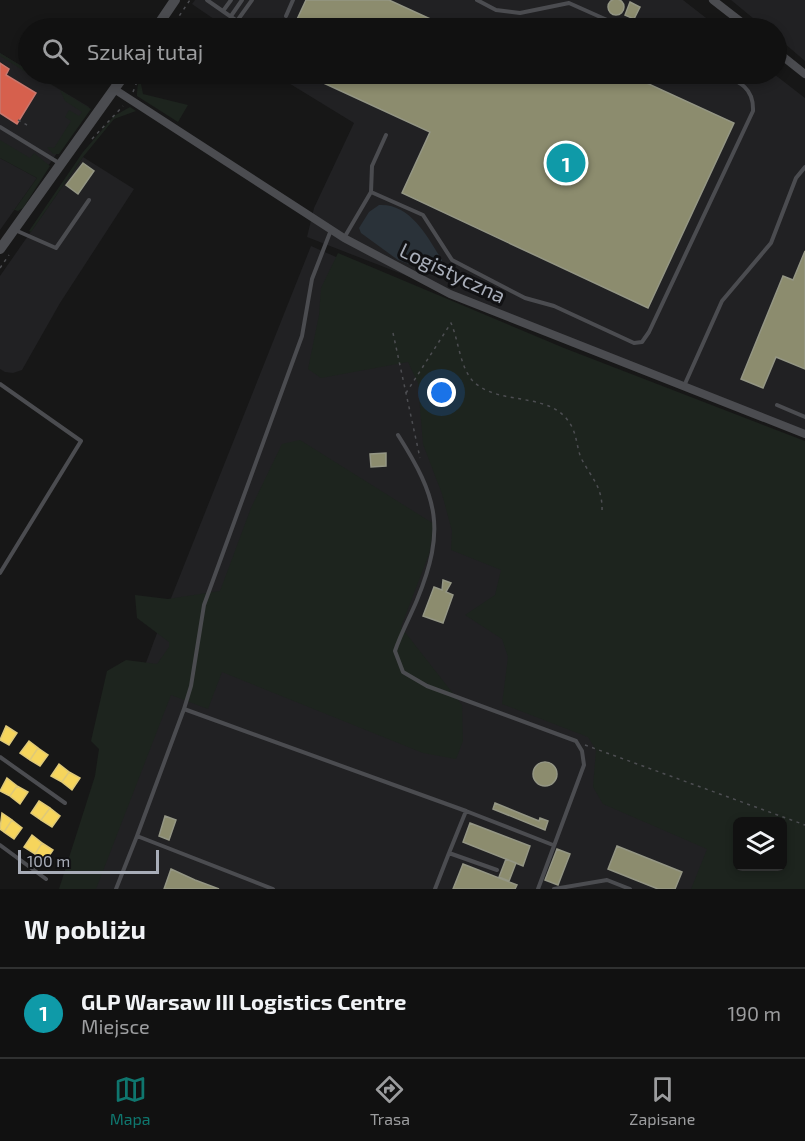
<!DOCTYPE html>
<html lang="pl">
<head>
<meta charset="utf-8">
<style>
  :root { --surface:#111; --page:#1a1a1a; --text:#f1f3f6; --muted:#9c9d9f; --line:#303131; --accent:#0f766e }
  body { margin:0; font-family:"Exo 2",sans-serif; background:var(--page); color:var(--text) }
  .controls { position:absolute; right:18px; bottom:18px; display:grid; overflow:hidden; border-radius:9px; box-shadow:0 3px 9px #0003 }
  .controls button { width:54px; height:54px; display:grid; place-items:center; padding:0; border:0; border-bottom:2px solid var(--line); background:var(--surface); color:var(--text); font:30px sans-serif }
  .scale { position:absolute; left:18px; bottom:15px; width:141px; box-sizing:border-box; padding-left:6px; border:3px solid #a8adb8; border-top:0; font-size:16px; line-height:21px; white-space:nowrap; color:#a8adb8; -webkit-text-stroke:4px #111113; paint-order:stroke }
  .you { position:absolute; left:442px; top:393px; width:21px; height:21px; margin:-15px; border:4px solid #fff; border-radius:50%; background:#1a73e8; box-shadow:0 0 0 9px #1a73e833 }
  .badge { display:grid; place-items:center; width:39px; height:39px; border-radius:50%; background:var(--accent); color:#fff; font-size:20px; font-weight:700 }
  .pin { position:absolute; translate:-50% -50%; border:3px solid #fff; box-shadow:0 2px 6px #0006 }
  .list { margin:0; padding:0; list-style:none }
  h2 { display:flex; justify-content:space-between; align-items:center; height:78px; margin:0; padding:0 24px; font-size:26px }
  h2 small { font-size:20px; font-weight:400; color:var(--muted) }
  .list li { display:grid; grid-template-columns:39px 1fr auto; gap:18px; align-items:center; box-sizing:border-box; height:90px; padding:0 24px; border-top:2px solid var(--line) }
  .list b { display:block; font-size:22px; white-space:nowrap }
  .list p { margin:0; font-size:20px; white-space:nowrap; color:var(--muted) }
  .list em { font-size:20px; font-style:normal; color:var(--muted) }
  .icon { flex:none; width:33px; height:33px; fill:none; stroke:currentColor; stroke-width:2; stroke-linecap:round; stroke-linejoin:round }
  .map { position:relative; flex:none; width:805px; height:889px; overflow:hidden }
  .search { position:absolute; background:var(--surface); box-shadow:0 3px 9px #0003; left:18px; right:18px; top:18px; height:66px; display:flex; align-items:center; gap:15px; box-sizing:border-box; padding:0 21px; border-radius:33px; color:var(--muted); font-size:22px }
  .sheet { height:168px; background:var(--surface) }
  nav { display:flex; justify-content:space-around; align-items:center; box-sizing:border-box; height:84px; border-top:2px solid var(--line); background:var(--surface); font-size:16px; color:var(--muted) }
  nav a { display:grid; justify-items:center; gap:3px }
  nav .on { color:var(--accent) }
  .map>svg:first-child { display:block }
  .built { fill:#212123; fill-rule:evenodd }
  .green { fill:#1d241e; fill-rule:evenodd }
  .water { fill:#2a3239 }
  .homes { fill:#f6d55c; stroke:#dfc978; stroke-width:1.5 }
  .shops { fill:#d6604d; stroke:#c8776d; stroke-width:1.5 }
  .industry { fill:#8c8c6e; stroke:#949684; stroke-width:1.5 }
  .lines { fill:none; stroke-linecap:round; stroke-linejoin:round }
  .path { stroke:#4d4e52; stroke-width:1.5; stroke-dasharray:3 4.5; stroke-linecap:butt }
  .service { stroke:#4b4c50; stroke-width:4 }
  .minor { stroke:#4b4c50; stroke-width:8 }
  .tertiary { stroke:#4b4c50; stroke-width:10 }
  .labels { text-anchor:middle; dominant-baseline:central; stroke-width:6; stroke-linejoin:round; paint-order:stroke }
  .street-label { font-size:21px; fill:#a8adb8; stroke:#111113 }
</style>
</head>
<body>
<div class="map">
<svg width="805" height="889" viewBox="0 0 805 889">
  <rect width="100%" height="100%" fill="#171717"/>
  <path class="built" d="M195,0H683L719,28H227L192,4Z
    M731,0H805V61L777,37L776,28H765Z
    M0,53L28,70V74H34L89,107L46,169L0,141Z
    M274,74H774L805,98V431L307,237L314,208L354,123Z
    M83,157L134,189L60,303L22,370L13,373L5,372L0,369V276Z
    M0,158L37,178L0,230Z
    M311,246L805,463V889H63L154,641ZM738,822H782V866H738Z"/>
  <path class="green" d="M0,53L28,70V74H34L91,109L59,154H53L47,147L54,148L71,121L65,117L69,110L79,116L82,112L65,101L60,90L38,77L37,79L0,56Z
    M144,74L140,79L143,94L188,105L178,122L137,96C137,88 138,79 144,74Z
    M130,107L136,111L114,119L83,157L31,232L29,231L83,152L114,116Z
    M0,140L30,158L34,153L50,166L23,208L18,211L12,209H15L37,178L0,158Z
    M338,253L564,348L805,441V889H691L707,849L603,804L593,787L596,750L588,737L502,704L508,657L502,639L465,615L495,595L501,570L451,550L452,531L442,494L423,444L418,383L408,362L321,378L308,369L319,315L321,288ZM738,822H782V866H738Z
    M300,440L434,524L429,554L401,627L462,705L463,741L456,759L423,753L222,672L208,709L171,695L96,889H59L95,776L99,749L91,741L107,671L126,660L157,664L169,647V642L137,618L135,595L168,599L220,591L251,508L282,444Z"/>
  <path class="water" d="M379,205C411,203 428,238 442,260L437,274L398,260L361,233L359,228L369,212Z"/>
  <path class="homes" d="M6,726L17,733L9,745L0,740Z
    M29,741L38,748L30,760L20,753Z
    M38,748L48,755L40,766L30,760Z
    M59,764L69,772L62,782L51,776Z
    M69,772L80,778L72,790L62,782Z
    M7,778L17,786L10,796L0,791Z
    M17,786L28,792L20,804L10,796Z
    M39,801L50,808L41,820L31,813Z
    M50,808L60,816L52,827L41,820Z
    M2,813L12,820L4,832L0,829Z
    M12,820L22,828L14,839L4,832Z
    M32,835L42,843L35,854L24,847Z
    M42,843L53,850L45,862L35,854Z"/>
  <path class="shops" d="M0,63L9,69L6,75L36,93L17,124L0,113Z"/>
  <path class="industry" d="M608 7a8 8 0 1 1 16 0a8 8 0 1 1-16 0Z
    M306,0H389L450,28H293Z
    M630,2L640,7L634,19L625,15Z
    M304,74H627L734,123L648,308L402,193L430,132Z
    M83,163L94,171L78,194L66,185Z
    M805,251V369L776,357L763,388L741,379L783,276L793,280Z
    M386,453V466L371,467L370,454Z
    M443,580L451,583L446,592L453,595L443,623L423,616L434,587L442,590Z
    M533 774a12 12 0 1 1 24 0a12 12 0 1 1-24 0Z
    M495,803L539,821L540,818L548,821L545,830L493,809Z
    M165,816L176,820L169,840L159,836Z
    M470,823L530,846L523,866L463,842Z
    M617,846L682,872L675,889H658L608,869Z
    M557,849L570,854L558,885L545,880Z
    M506,859L516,863L509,881L499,877Z
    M463,864L517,885L515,889H453Z
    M171,869L195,880L219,889H164Z"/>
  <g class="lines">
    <path class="path" d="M171,28L190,0
      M133,92L140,74
      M18,120L27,125
      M92,139L123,106
      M0,268L9,255
      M393,333L420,458
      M406,393L451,323C459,341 460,370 475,383C503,407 553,390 572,427C577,437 577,448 581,458C592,479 603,487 602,512
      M585,745L805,825"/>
    <path class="service" d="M207,0L237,21L252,0
      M477,0L496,10L520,13L569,3L625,28
      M223,11L231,0
      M231,16L242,0
      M286,16L293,0
      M0,127L59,163
      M371,192L423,215L452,260L525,298L554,306L634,343L642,342L649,332L753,111C754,88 740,82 721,74
      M15,230L56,248L89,200
      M344,238L371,192L372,166L386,135
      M0,384L81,441L0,573
      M684,386L722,301L771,243L796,178L805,167
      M777,405L805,417
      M398,435C438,498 446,529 417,600C410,617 401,633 395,651L403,672L427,686L576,741L582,751L584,765L538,889
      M184,709L191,686L204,605L302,336L312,279L331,230
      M0,757L65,803
      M466,811L553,845
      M137,836L184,709L466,811L449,853
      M0,845L46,879
      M116,889L137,836L273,889
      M435,889L449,853L497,870
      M554,889L607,880L630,889"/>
    <path class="minor" d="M713,0L749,28
      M776,51L805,74
      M114,89L344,238L450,294L805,434"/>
    <path class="tertiary" d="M156,28L175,0
      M0,249L125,74"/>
  </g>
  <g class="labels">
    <g class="street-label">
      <text transform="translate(453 272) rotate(25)">Logistyczna</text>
    </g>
  </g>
</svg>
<div class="controls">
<button><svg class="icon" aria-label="layers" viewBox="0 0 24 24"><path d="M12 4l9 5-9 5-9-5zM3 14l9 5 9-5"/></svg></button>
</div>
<div class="scale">100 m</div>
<div class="you"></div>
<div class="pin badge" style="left:566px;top:163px;background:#0f9aa8">1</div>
<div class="search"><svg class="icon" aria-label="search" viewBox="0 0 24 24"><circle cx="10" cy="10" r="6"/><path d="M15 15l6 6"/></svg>Szukaj tutaj</div>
</div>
<section class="sheet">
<h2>W pobliżu<small></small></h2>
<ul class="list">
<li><span class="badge" style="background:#0f9aa8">1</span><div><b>GLP Warsaw III Logistics Centre</b><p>Miejsce</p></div><em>190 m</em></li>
</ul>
</section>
<nav>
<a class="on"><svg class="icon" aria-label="map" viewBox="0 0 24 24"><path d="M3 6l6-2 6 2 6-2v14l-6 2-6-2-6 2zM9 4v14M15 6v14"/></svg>Mapa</a>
<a><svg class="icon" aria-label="directions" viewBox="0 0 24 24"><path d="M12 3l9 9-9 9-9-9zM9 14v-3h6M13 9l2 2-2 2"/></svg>Trasa</a>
<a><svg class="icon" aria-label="saved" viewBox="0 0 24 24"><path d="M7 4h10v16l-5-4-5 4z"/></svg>Zapisane</a>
</nav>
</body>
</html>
